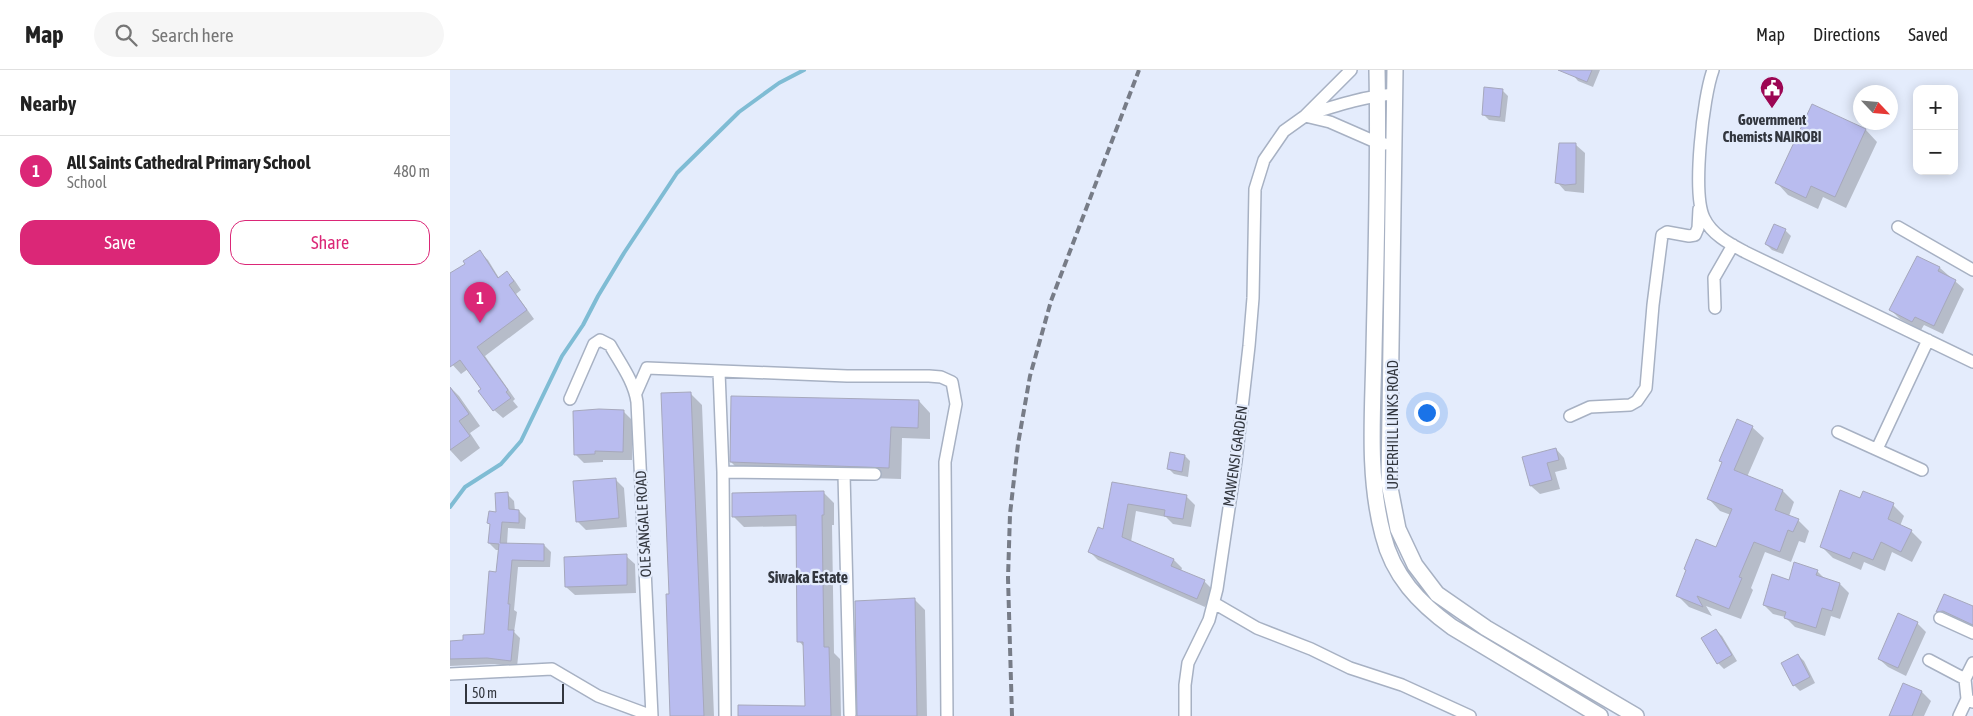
<!DOCTYPE html>
<html lang="en">
<head>
<meta charset="utf-8">
<style>
  :root { --surface:#fff; --page:#f6f6f6; --text:#222; --muted:#767676; --line:#e0e0e0; --accent:#db2777 }
  body { margin:0; font-family:"Asap Condensed",sans-serif; background:var(--page); color:var(--text) }
  .controls { position:absolute; right:15px; top:15px; display:grid; overflow:hidden; border-radius:10px; box-shadow:0 2px 12px #0003 }
  .controls button { width:45px; height:45px; display:grid; place-items:center; padding:0; border:0; border-bottom:1px solid var(--line); background:var(--surface); color:var(--text); font:25px sans-serif }
  .compass { position:absolute; left:1403px; top:15px; width:45px; height:45px; border-radius:50%; background:var(--surface); box-shadow:0 2px 12px #0003; rotate:116deg }
  .scale { position:absolute; left:15px; bottom:12px; width:99px; box-sizing:border-box; padding-left:5px; border:2px solid #32363e; border-top:0; font-size:14px; line-height:18px; white-space:nowrap; color:#32363e; -webkit-text-stroke:4px #e4ecfc; paint-order:stroke }
  .you { position:absolute; left:976px; top:342px; width:18px; height:18px; margin:-12px; border:4px solid #fff; border-radius:50%; background:#1a73e8; box-shadow:0 0 0 8px #1a73e833 }
  .badge { display:grid; place-items:center; width:32px; height:32px; border-radius:50%; background:var(--accent); color:#fff; font-size:16px; font-weight:700 }
  .pin { position:absolute; translate:-50% -41px; filter:drop-shadow(0 1px 2px #0008) }
  .pin::after { content:''; position:absolute; top:26px; width:18px; height:15px; background:inherit; clip-path:polygon(0 0,100% 0,50% 100%) }
  .list { margin:0; padding:0; list-style:none }
  h2 { display:flex; justify-content:space-between; align-items:center; height:65px; margin:0; padding:0 20px; font-size:21px }
  h2 small { font-size:16px; font-weight:400; color:var(--muted) }
  .list li { display:grid; grid-template-columns:32px 1fr auto; gap:15px; align-items:center; box-sizing:border-box; height:70px; padding:0 20px; border-top:1px solid var(--line) }
  .list b { display:block; font-size:19px; white-space:nowrap }
  .list p { margin:0; font-size:16px; white-space:nowrap; color:var(--muted) }
  .list em { font-size:16px; font-style:normal; color:var(--muted) }
  .actions { display:flex; gap:10px; padding:15px 20px }
  .actions a { flex:1; padding:11px 0; border:1px solid var(--accent); border-radius:15px; text-align:center; font-size:18px; color:var(--accent) }
  .actions .main { background:var(--accent); color:#fff }
  .icon { flex:none; width:28px; height:28px; fill:none; stroke:currentColor; stroke-width:2; stroke-linecap:round; stroke-linejoin:round }
  .map { position:relative; flex:none; width:1523px; height:646px; overflow:hidden }
  header { display:flex; align-items:center; gap:30px; box-sizing:border-box; height:70px; padding:0 25px; background:var(--surface); border-bottom:1px solid var(--line) }
  header strong { font-size:24px }
  nav { display:flex; gap:28px; margin-inline-start:auto; font-size:18px }
  .search { width:350px; height:45px; background:var(--page); display:flex; align-items:center; gap:12px; box-sizing:border-box; padding:0 18px; border-radius:28px; color:var(--muted); font-size:19px }
  main { display:flex }
  aside { flex:1; background:var(--surface) }
  .map>svg:first-child { display:block }
  .shadow { fill:#0003 }
  .lines { fill:none; stroke-linecap:round; stroke-linejoin:round }
  .stream { stroke:#7fbcd4; stroke-width:4 }
  .building { fill:#b9bcef; stroke:#a6a8bc }
  .street-casing { stroke:#a7b1c3; stroke-width:14 }
  .secondary-casing { stroke:#a7b1c3; stroke-width:18 }
  .street { stroke:#fff; stroke-width:11 }
  .secondary { stroke:#fff; stroke-width:15 }
  .rail { stroke:#777c87; stroke-width:4; stroke-dasharray:8 4; stroke-linecap:butt }
  .labels { text-anchor:middle; dominant-baseline:central; stroke-width:4.5; stroke-linejoin:round; paint-order:stroke }
  .poi-label { font-size:15px; font-weight:bold; fill:#32363e; stroke:#e4ecfc }
  .street-label { font-size:15px; fill:#32363e; stroke:#e4ecfc }
  .neighbourhood-label { font-size:16px; font-weight:bold; fill:#32363e; stroke:#e4ecfc }
</style>
</head>
<body>
<header>
<strong>Map</strong>
<div class="search"><svg class="icon" aria-label="search" viewBox="0 0 24 24"><circle cx="10" cy="10" r="6"/><path d="M15 15l6 6"/></svg>Search here</div>
<nav><a>Map</a><a>Directions</a><a>Saved</a></nav>
</header>
<main>
<aside>
<h2>Nearby<small></small></h2>
<ul class="list">
<li><span class="badge">1</span><div><b>All Saints Cathedral Primary School</b><p>School</p></div><em>480 m</em></li>
</ul>
<div class="actions"><a class="main">Save</a><a>Share</a></div>
</aside>
<div class="map">
<svg width="1523" height="646" viewBox="0 0 1523 646">
  <rect width="100%" height="100%" fill="#e4ecfc"/>
  <path class="shadow" d="M1125,0H1150L1143,17L1128,11L1123,5Z
    M1052,20L1058,26L1055,52L1039,50L1033,44Z
    M1363,36L1416,60L1427,72L1396,138L1373,127L1368,139L1338,125L1327,113Z
    M1126,75L1135,83L1134,123L1115,121L1107,112Z
    M1335,160L1341,166L1333,184L1322,180L1316,174Z
    M29,181L38,190L49,208L57,203L65,211L71,220L66,224L84,249L35,286L65,329L63,331L68,337L53,348L44,340L18,299L11,304L0,292V205L16,194Z
    M1468,187L1490,198L1514,219L1493,264L1474,255L1471,260L1450,249L1441,240Z
    M0,317L9,326L30,356L20,363L30,378L11,392L0,380Z
    M241,324L252,335L264,646H221L220,526Z
    M469,331L480,343V369L452,368L451,409L293,404L281,392Z
    M173,341L182,350V390H153V392L134,393L125,384Z
    M1302,357L1314,368L1297,407L1333,421L1344,432L1339,446L1348,450L1359,461L1355,473L1349,471L1341,492L1315,482L1301,518L1303,520L1291,549L1256,536L1262,546L1239,537L1227,525L1267,478L1281,445L1270,441L1259,429L1273,393L1270,391Z
    M1106,379L1114,388L1117,399L1105,402L1110,419L1090,424L1081,416Z
    M735,386L740,391L738,407L724,404L719,399Z
    M165,409L174,418L177,457L136,460L127,451Z
    M663,414L736,426L745,435L741,457L723,454L716,447L686,441L681,472L724,490L732,498L731,501L754,511L763,520L755,537L648,490L639,481L654,461Z
    M373,422L384,433V455H382L384,583L390,589L391,646H290L356,637L355,578L349,571L347,456L294,457L283,446Z
    M57,424L64,431L65,441H69L76,448L75,459L58,458L57,474L94,475L101,482L100,497H68L64,540L67,542L64,562L70,568L67,597L45,594L0,596V572H14L36,565L47,503L49,480H46L39,473L47,443Z
    M1411,430L1443,435L1454,446L1450,456L1461,461L1472,472L1462,492L1442,482L1435,501L1414,492L1411,500L1383,488L1372,477Z
    M176,486L185,494L186,523L125,525L116,517Z
    M1367,501L1375,509L1390,514L1399,523L1390,549L1381,546L1375,566L1345,557L1335,547L1323,544L1314,535L1339,511Z
    M464,529L475,540L477,646H408Z
    M1523,538V559L1496,550L1488,541Z
    M1467,553L1476,562L1456,606L1438,597L1429,589Z
    M1266,560L1272,566L1287,591L1274,599L1268,593Z
    M1348,585L1354,591L1365,613L1350,621L1344,615Z
    M1454,615L1472,622L1481,631L1474,646H1440Z"/>
  <g class="lines">
    <path class="stream" d="M0,437L15,417L51,394L71,371L112,286L133,255L148,226L174,183L227,103L289,42L329,13L354,0"/>
  </g>
  <path class="building" d="M1108,0H1142L1137,12Z
    M1034,17L1053,19L1050,47L1032,45Z
    M1362,34L1416,59L1385,127L1361,116L1356,128L1325,113Z
    M1109,73H1126V114L1115,115L1105,113Z
    M1324,154L1336,159L1327,180L1315,174Z
    M30,180L48,208L57,201L64,211L59,215L77,240L27,277L58,320L56,322L61,328L43,341L28,321L31,319L10,290L0,297V203L15,194L13,191Z
    M1467,186L1490,197L1488,201L1506,210L1484,256L1465,247L1462,252L1439,240Z
    M0,317L19,344L9,351L20,366L0,380Z
    M241,322L254,646H220L216,524H219L211,323Z
    M281,326L469,330L468,358L441,357L439,398L280,392Z
    M149,339L174,340L173,382L145,381V384L124,385L123,341Z
    M1287,349L1303,356L1284,400L1333,420L1325,440L1349,449L1343,462L1338,460L1330,482L1304,472L1289,507L1292,508L1279,539L1247,526L1253,537L1226,526L1236,500L1234,499L1246,469L1266,477L1282,439L1257,429L1272,392L1269,391Z
    M1106,378L1109,390L1097,393L1102,410L1080,416L1072,387Z
    M720,382L735,385L732,402L717,399Z
    M166,408L169,448L126,452L123,411Z
    M662,412L737,425L733,449L714,446L715,440L678,434L672,467L724,489L721,496L755,510L747,529L638,482L648,457L653,459Z
    M1390,420L1410,428L1413,421L1444,433L1438,449L1462,460L1451,482L1431,472L1423,490L1403,482L1400,489L1370,477Z
    M374,421V445H372L374,577H379L381,646H288V635L355,636L353,572H347L346,445L282,447V423Z
    M58,422L59,439L69,440V453L52,452L50,473L94,474V491L62,490L58,534H60L58,560H64L61,591L37,588L0,589V571L13,570V565L34,564L39,501L46,502L49,474L38,473L40,454L37,453L39,441L46,442L45,423Z
    M177,484V515L115,517L114,487Z
    M1344,492L1368,500L1366,505L1390,513L1382,541L1372,538L1366,558L1334,548L1336,542L1313,535L1322,504L1339,510Z
    M1494,524L1523,536V555L1493,541L1486,542Z
    M465,528L467,646H407L405,531Z
    M1448,543L1468,552L1448,598L1428,589Z
    M1266,559L1282,585L1267,594L1251,568Z
    M1348,584L1360,607L1343,616L1331,593Z
    M1453,613L1472,621L1462,646H1439Z"/>
  <g class="lines">
    <g class="street-casing">
      <path id="street" d="M1263,0C1253,27 1242,123 1254,148C1262,165 1280,174 1295,182L1523,292
        M856,45C885,36 915,26 945,24
        M855,46L880,52L928,73L935,74
        M1448,157L1523,200
        M1265,238L1264,208L1283,175
        M269,302L273,402L275,646
        M186,323L197,298L397,306H479L491,307L502,312L506,334L495,392L497,646
        M120,329L144,274L150,270L160,275C170,293 184,311 187,332L202,646
        M1120,346L1140,337L1180,335L1187,331L1196,318L1203,235L1212,165L1217,162L1239,166L1245,165L1248,158L1249,139
        M1388,362L1472,400
        M1427,379L1478,270
        M273,402L425,404
        M394,404L400,644
        M764,533L807,558L861,579L900,598L952,615L1020,646
        M1490,548L1523,563
        M1479,590L1515,609L1517,629L1523,632
        M0,604L102,599L148,626L202,646
        M1515,609L1523,593
        M735,646V615L738,593L759,550L767,519L786,391L799,276L803,228L805,119L814,90L834,61L855,46L901,0
        M1509,646L1517,629"/>
    </g>
    <g class="secondary-casing">
      <path id="secondary" d="M927,0C929,93 926,187 924,280C923,342 917,405 933,465C943,506 969,533 1002,557L1150,646
        M945,0L939,413L948,459L965,495L987,524L1036,558L1186,646"/>
    </g>
    <use href="#street" class="street"/>
    <use href="#secondary" class="secondary"/>
    <path class="rail" d="M562,646L558,508L560,444L568,374L580,306L601,231L689,0"/>
  </g>
  <defs>
    <g id="civic-pin" transform="scale(1.25)"><path d="M0 17L-7.5 6A9.5 9.5 0 1 1 7.5 6Z" fill="#9c0653" stroke="#e4ecfc"/><path d="M-.6-6.5H3V-4.5H.6V-3L4-1V1h2V6H-6V1h2V-1L-.6-3ZM-1.2 2.5V6h2.4V2.5Z" fill="#fff"/></g>
  </defs>
  <g fill-rule="evenodd">
    <use href="#civic-pin" x="1322" y="18"/>
  </g>
  <g class="labels">
    <g class="poi-label">
      <text x="1322" y="49">Government<tspan x="1322" dy="17">Chemists NAIROBI</tspan></text>
    </g>
    <g class="street-label">
      <text transform="translate(942 355) rotate(-90)">UPPERHILL LINKS ROAD</text>
      <text transform="translate(785 386) rotate(-82)">MAWENSI GARDEN</text>
      <text transform="translate(193 454) rotate(-93)">OLE SANGALE ROAD</text>
    </g>
    <g class="neighbourhood-label">
      <text x="358" y="507">Siwaka Estate</text>
    </g>
  </g>
</svg>
<div class="controls">
<button>+</button>
<button>−</button>
</div>
<svg class="compass" viewBox="-18 -18 36 36"><path d="M0-13l5 13h-10z" fill="#e53935"/><path d="M0 13l5-13h-10z" fill="#767676"/></svg>
<div class="scale">50 m</div>
<div class="you"></div>
<div class="pin badge" style="left:30px;top:253px">1</div>
</div>
</main>
</body>
</html>
